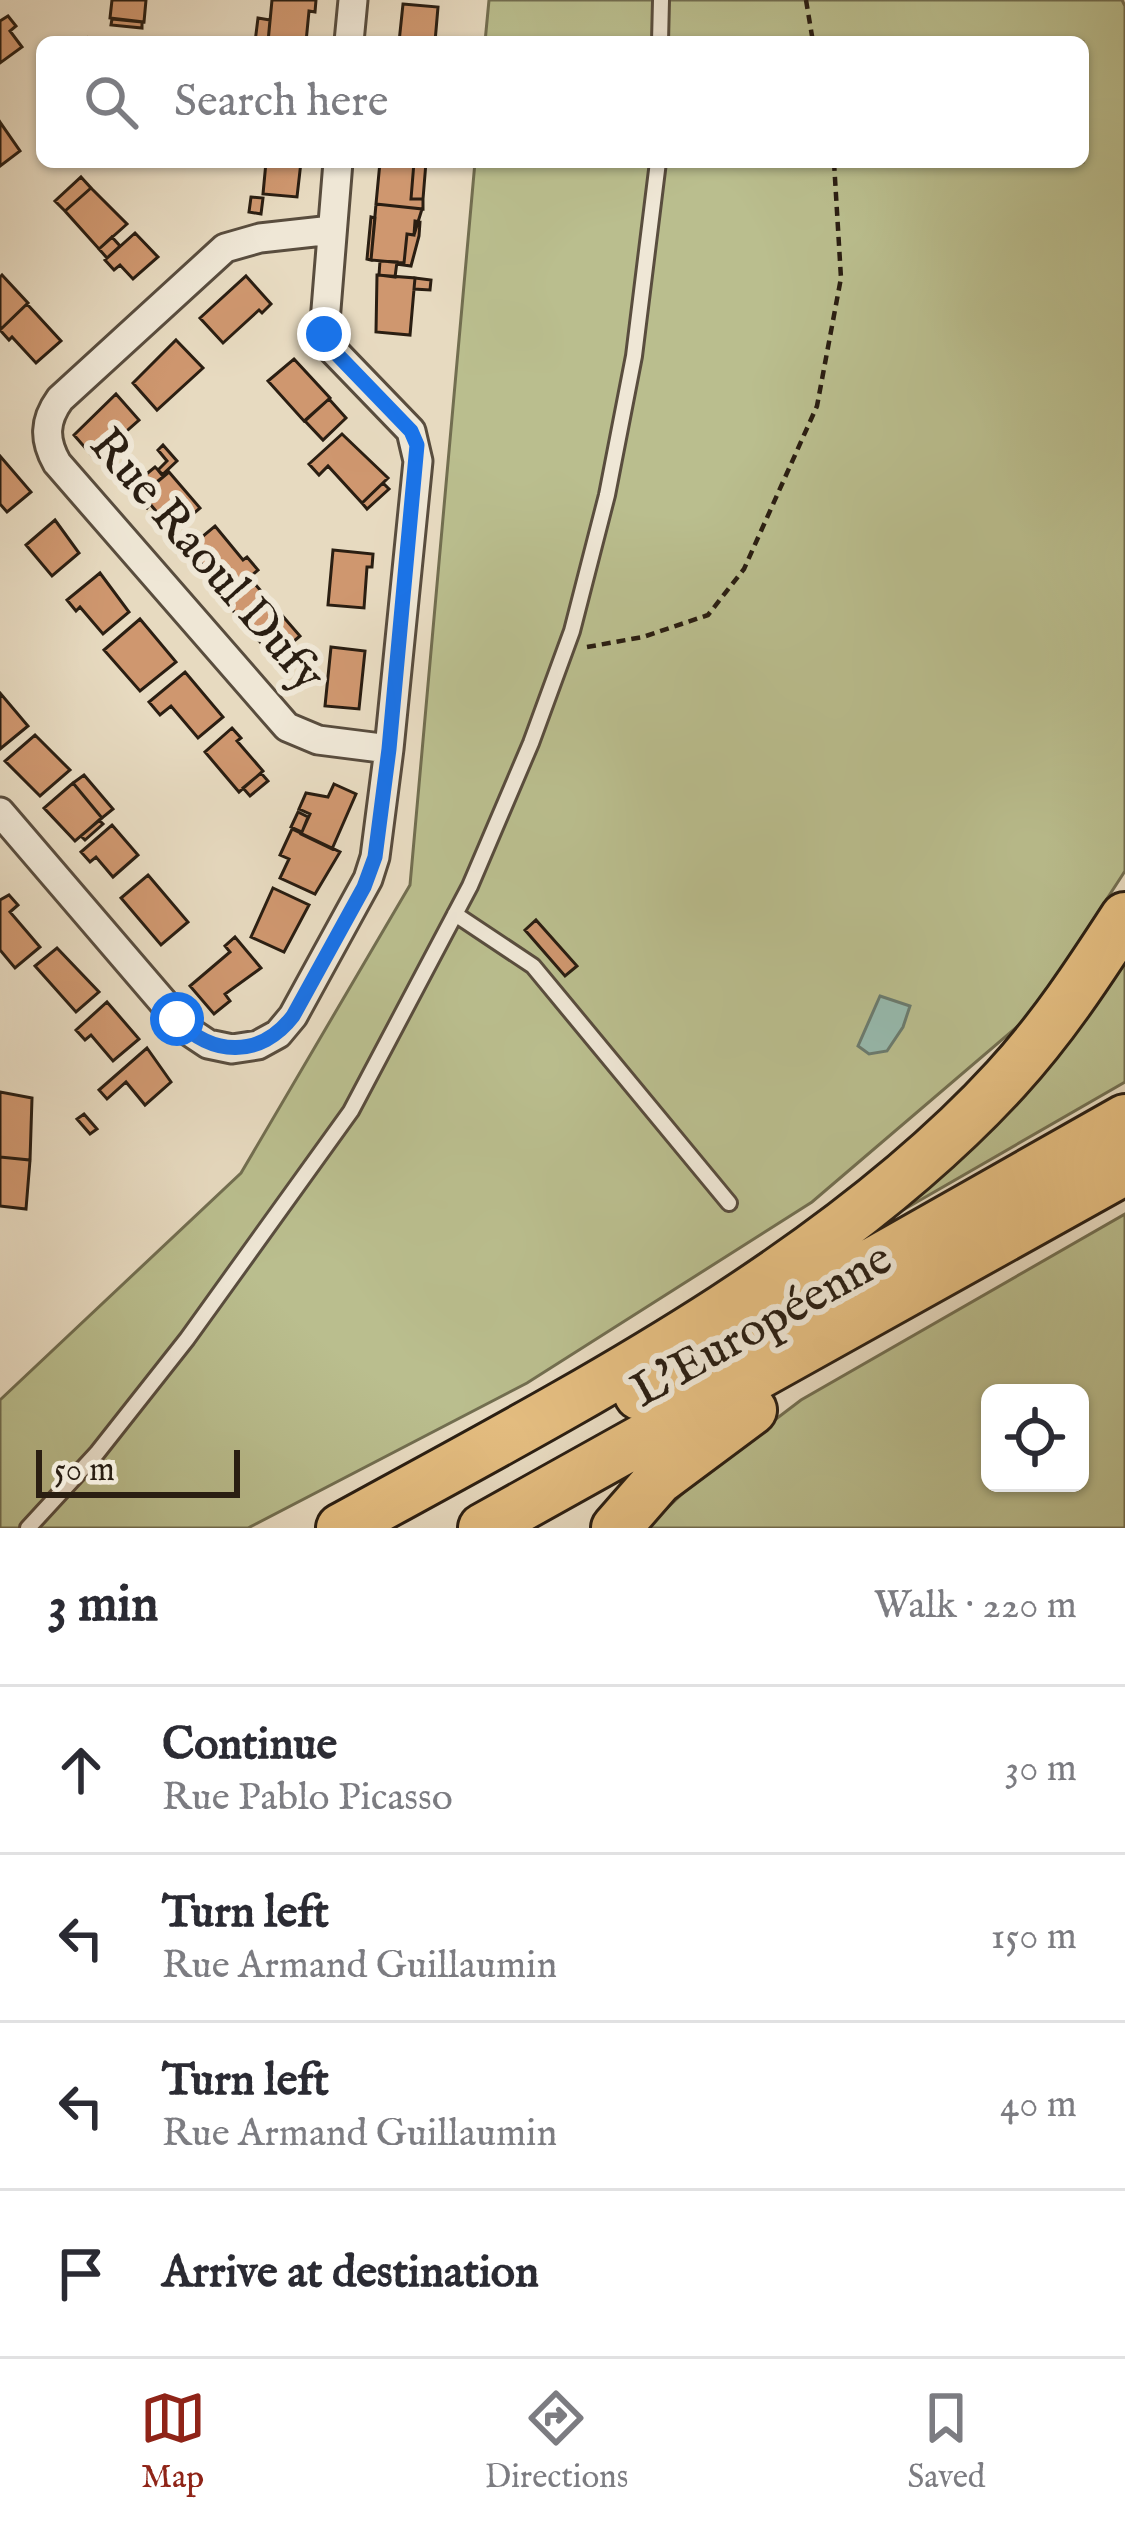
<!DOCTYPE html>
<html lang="en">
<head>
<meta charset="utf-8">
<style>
  :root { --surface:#fff; --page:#f2f2f3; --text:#2b2b33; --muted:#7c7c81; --line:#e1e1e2; --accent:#8f2418 }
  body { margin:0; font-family:"IM FELL English",serif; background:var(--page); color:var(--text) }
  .controls { position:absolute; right:36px; bottom:36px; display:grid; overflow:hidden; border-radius:18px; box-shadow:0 3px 9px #0004 }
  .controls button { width:108px; height:108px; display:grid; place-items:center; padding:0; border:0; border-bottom:3px solid var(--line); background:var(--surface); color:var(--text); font:60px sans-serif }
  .scale { position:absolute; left:36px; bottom:30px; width:204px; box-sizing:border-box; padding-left:12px; border:6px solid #2a1e12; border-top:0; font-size:33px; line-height:42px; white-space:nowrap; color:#2a1e12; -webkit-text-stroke:9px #efe7d6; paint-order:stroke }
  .stop { position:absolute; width:36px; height:36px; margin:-27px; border:9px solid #1a73e8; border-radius:50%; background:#fff }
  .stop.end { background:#1a73e8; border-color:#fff; box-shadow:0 3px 12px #0008 }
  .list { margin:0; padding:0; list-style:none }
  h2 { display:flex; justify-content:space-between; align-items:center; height:156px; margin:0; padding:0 48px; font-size:51px }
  h2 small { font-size:39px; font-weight:400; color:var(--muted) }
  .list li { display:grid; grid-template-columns:78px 1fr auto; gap:36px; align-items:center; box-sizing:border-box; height:168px; padding:0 48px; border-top:3px solid var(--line) }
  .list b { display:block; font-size:45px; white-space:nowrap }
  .list p { margin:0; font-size:39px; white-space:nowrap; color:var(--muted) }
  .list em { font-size:39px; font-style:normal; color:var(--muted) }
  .icon { flex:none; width:66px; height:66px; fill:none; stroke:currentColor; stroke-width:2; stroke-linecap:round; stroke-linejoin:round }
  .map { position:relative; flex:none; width:1125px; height:1528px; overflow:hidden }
  .search { position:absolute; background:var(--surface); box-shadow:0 3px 9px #0004; left:36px; right:36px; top:36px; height:132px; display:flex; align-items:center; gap:30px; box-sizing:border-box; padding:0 42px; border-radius:18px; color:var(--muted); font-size:45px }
  .sheet { height:828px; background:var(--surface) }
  nav { display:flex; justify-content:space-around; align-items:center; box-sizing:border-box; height:168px; border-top:3px solid var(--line); background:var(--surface); font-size:33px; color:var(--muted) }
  nav a { display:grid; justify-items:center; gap:6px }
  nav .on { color:var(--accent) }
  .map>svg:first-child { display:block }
  .green { fill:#babe8e; stroke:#726e50; stroke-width:3; fill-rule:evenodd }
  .water { fill:#97bbaf; stroke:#6b7c70; stroke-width:3 }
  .building { fill:#cf976f; stroke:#2a1e12; stroke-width:3 }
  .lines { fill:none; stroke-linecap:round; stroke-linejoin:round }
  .lane-casing { stroke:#594d3e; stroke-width:20 }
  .street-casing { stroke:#594d3e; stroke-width:33 }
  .highway-casing { stroke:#2a1e12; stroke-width:54 }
  .path { stroke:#2a1e12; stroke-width:4.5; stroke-dasharray:9 6; stroke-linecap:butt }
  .lane { stroke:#efe7d6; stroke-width:14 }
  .street { stroke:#efe7d6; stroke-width:27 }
  .highway { stroke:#e4bd80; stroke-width:48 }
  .route { stroke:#1a73e8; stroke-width:15 }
  .labels { text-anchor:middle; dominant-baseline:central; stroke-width:12; stroke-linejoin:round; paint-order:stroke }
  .street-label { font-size:48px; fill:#2a1e12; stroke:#efe7d6 }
</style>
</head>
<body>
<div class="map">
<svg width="1125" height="1528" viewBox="0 0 1125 1528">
  <rect width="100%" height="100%" fill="#e7dac0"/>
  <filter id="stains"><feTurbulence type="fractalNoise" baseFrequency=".00167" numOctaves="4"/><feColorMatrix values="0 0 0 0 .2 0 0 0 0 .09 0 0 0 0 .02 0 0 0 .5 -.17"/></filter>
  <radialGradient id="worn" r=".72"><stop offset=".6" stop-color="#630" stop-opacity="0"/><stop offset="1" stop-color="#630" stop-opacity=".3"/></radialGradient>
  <path class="green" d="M489,0H1122L1125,6V871L1032,1014L812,1202L527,1383L248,1528H0V1400L241,1173L410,885L475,162H1083V42H485Z
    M1125,958V1082L903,1210L1010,1110Z
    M1125,1214V1528H646L701,1476L801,1400ZM990,1393H1080V1483H990Z"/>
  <path class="water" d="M880,996L910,1006L903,1027L887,1051L869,1054L858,1046Z"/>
  <path class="building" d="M112,0H146L144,22L110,18Z
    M272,0H316L315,12L309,11L306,42H268Z
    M403,4L438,7L435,42H399Z
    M8,16L16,26L10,31L22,47L0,63V21Z
    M258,18L270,20L268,42H255Z
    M112,19L142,22V28L111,25Z
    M0,122L20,151L0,166Z
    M266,162H301L297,197L263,194Z
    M380,162H414L411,199H423V209L376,204Z
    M414,162H426L423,199H411Z
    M81,177L91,188L65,211L55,201Z
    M91,188L127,224L99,249L65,211Z
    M251,197L263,198L261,214L249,212Z
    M376,204L422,209L414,235L407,234L404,263L371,260Z
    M371,217L375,218L371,260L367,259Z
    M415,221L420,222L419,236L411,266L396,264L404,263L407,234L414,235Z
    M135,233L158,257L133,279L120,265L114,270L105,260Z
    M112,237L120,246L107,258L99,249Z
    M380,261L397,262L395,277L379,275Z
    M2,275L28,303L0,330V277Z
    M377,275L415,278L410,335L376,332Z
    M246,276L271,304L262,313L259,310L223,343L200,318Z
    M415,278L431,280L430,290L414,289Z
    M27,304L61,341L36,363L12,337L9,340L0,330Z
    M176,340L203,368L157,410L133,383Z
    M294,359L330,398L304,421L268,381Z
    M116,394L139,420L95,459L74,435Z
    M329,399L346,418L323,440L305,421Z
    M342,434L388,478L362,503L328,466L319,475L309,464Z
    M163,445L177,461L162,475L158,470L167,461L158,450Z
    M0,456L31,492L7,512L0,504Z
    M155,467L164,476L152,486L144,476Z
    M169,472L200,508L173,531L150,504L147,508L138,498Z
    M383,483L389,489L367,509L362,503Z
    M55,520L79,553L52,576L26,545Z
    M215,526L243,560L247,557L258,570L231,593L197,559L193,562L184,552Z
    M333,550L373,554L372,567H367L364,608L328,605Z
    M100,573L129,612L103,634L80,607L76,611L67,600Z
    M254,583L300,636L274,658L229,606Z
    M140,619L176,662L140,691L104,650Z
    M331,647L365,651L359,709L325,706Z
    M185,672L223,717L198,738L171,706L160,715L149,702Z
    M0,693L28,726L0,749Z
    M232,728L241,738L237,741L263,771L239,792L205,752Z
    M35,735L70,770L40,796L5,761Z
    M261,773L268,781L250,796L243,788Z
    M84,775L113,809L102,818L73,783Z
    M73,783L102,818L75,841L44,808Z
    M334,784L356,794L332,849L301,834L310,814L299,809L306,793L328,797Z
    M298,812L308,817L302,832L291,827Z
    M99,820L103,824L85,840L81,836Z
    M112,825L138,855L113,877L96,857L90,862L81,852Z
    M292,829L340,852L315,894L280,878L289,859L280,855Z
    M148,875L188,922L161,945L121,898Z
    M273,888L309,905L284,952L251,937Z
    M9,895L18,905L10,912L40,947L15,968L0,950V900Z
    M536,920L577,966L565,976L525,930Z
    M235,937L261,968L225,994L230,1001L214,1014L190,986L230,952L225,946Z
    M57,948L99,992L76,1012L35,966Z
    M107,1002L139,1039L113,1061L91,1035L85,1040L76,1030Z
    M147,1048L171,1082L145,1105L126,1082L107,1099L99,1090Z
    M0,1092L32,1098L30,1160L0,1157Z
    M84,1114L97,1129L90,1134L77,1119Z
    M0,1157L30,1160L26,1209L0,1206Z"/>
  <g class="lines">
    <g class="lane-casing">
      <path id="lane" d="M660,42L661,0
        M455,914L533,966L729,1203
        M28,1528L97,1453L187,1339L351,1111L470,886L531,743L572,631L607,495L634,356L658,162"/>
    </g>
    <g class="street-casing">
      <path id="street" d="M349,42L353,0
        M332,230L260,238L225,248L60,399C44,421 44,440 57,463L287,727L318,740L389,749
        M0,812L187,1030L208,1044L232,1049L258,1045L278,1034L293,1016L368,879L375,857L389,749L418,461L411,431L330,347L324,334L338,162"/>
    </g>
    <g class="highway-casing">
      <path id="highway" d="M639,1395L1125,1119
        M341,1528C565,1405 832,1269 1006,1079C1052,1029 1088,974 1125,917
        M483,1528L1125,1170
        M616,1528L658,1480L752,1410"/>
    </g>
    <path class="path" d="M806,0L813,42
      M86,37L89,42
      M93,168V162
      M587,647L643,637L708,615L744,569L817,406L841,278L834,162"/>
    <use href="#lane" class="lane"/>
    <use href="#street" class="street"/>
    <use href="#highway" class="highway"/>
  </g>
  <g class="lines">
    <path class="route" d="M177,1019C211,1057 261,1058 293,1016L364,887L375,857L389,749L417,445L411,431L330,347L324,334"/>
  </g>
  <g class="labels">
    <g class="street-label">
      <text transform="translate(206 561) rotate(49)">Rue Raoul Dufy</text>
      <text transform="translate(762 1326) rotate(-29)">L'Européenne</text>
    </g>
  </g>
  <rect width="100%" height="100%" filter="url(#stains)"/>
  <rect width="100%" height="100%" fill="url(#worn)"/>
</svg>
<div class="controls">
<button><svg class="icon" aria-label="locate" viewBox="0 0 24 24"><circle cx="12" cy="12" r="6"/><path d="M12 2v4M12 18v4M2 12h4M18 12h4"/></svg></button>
</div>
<div class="scale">50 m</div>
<div class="stop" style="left:177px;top:1019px"></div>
<div class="stop end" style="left:324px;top:334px"></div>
<div class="search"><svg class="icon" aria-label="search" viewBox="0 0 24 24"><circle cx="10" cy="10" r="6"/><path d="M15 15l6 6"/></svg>Search here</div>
</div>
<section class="sheet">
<h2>3 min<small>Walk · 220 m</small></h2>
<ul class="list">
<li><svg class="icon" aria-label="ahead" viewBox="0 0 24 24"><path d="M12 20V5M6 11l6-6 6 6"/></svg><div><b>Continue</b><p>Rue Pablo Picasso</p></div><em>30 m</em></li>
<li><svg class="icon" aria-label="left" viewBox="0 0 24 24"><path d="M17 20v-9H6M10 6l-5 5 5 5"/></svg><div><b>Turn left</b><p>Rue Armand Guillaumin</p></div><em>150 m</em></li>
<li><svg class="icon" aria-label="left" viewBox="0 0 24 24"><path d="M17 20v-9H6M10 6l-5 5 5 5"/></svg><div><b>Turn left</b><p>Rue Armand Guillaumin</p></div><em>40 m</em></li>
<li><svg class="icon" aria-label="arrive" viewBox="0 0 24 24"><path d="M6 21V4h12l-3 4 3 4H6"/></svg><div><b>Arrive at destination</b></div></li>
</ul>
</section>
<nav>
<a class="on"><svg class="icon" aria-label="map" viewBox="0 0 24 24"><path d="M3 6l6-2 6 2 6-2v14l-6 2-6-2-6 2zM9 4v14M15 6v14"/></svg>Map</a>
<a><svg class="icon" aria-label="directions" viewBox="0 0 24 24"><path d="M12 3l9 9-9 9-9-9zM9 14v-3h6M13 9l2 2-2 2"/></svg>Directions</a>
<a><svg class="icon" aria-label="saved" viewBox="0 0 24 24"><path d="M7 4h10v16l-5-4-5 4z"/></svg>Saved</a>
</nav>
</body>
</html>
